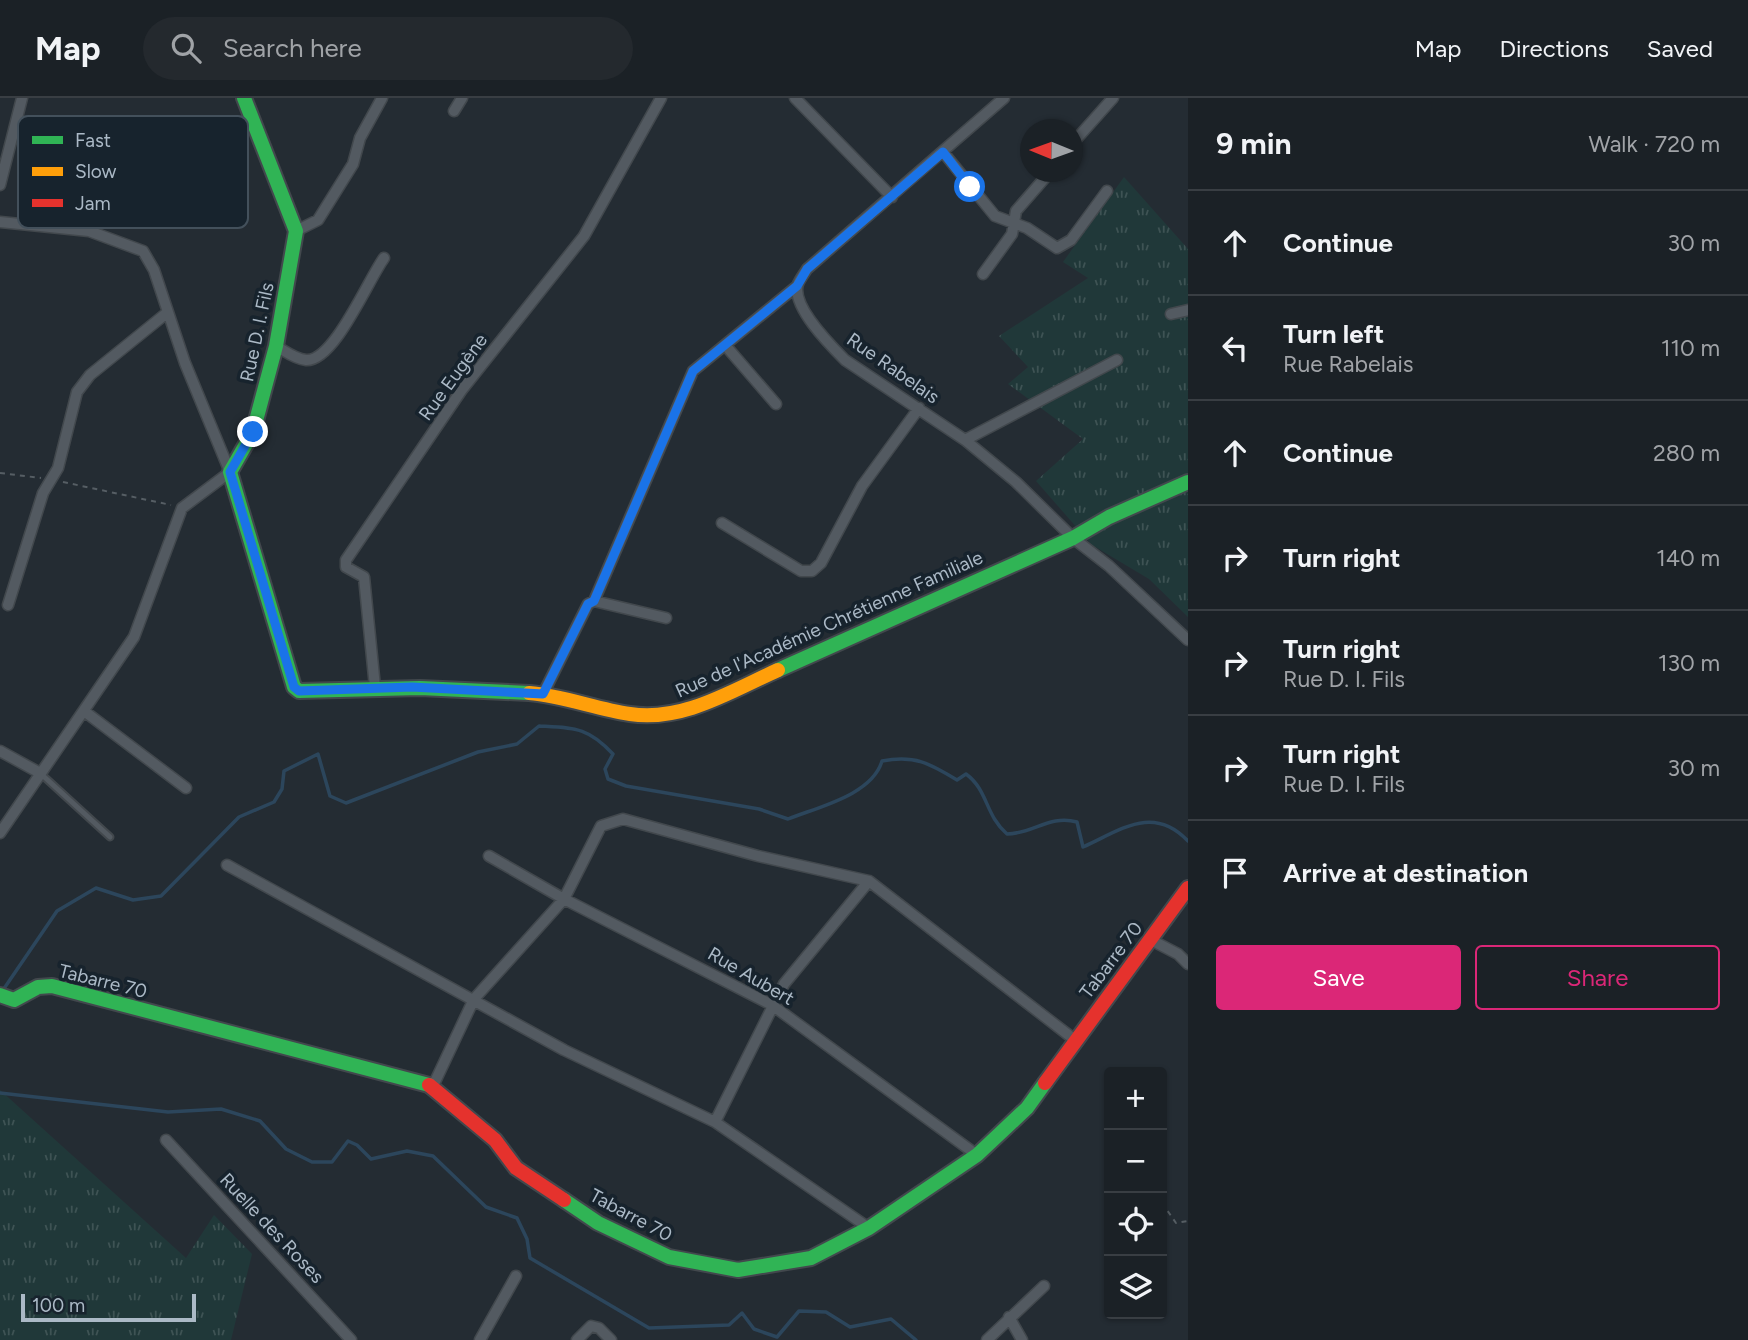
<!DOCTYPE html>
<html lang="en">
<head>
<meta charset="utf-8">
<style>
  :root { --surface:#1b2126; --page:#24292e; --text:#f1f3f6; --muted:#a0a3a7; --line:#393e43; --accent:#db2777 }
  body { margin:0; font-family:Figtree,sans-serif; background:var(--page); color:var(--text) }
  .controls { position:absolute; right:21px; bottom:21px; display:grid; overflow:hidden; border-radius:7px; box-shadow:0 2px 5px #0004 }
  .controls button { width:63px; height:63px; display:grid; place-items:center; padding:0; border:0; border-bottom:2px solid var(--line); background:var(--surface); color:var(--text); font:35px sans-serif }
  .compass { position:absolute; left:1020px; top:21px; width:63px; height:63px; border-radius:50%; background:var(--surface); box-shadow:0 2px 5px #0004; rotate:271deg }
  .scale { position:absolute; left:21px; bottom:18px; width:175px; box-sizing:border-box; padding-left:7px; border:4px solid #abb9c6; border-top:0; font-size:19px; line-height:24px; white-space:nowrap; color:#abb9c6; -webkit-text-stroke:5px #17232d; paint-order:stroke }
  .stop { position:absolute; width:21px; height:21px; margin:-16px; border:5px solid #1a73e8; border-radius:50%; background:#fff }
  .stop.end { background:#1a73e8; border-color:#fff; box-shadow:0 2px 7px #0008 }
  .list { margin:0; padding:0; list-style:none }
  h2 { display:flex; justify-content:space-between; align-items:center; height:91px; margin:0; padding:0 28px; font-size:30px }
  h2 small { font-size:23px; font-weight:400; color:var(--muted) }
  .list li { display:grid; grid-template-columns:46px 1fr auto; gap:21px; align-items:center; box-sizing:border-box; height:105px; padding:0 28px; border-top:2px solid var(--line) }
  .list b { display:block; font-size:26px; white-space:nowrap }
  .list p { margin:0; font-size:23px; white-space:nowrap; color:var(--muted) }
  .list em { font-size:23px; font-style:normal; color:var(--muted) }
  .actions { display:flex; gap:14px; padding:21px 28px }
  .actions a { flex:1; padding:16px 0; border:2px solid var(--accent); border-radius:7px; text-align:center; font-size:24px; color:var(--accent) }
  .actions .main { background:var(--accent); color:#fff }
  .icon { flex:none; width:38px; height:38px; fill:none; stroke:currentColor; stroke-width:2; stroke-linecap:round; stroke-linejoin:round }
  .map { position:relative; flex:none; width:1188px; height:1242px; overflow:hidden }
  header { display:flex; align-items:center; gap:42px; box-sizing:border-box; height:98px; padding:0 35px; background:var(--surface); border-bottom:2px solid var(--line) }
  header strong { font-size:33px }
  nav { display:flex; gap:38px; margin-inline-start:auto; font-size:24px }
  .search { width:490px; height:63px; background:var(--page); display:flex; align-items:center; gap:18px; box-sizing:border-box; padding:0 24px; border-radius:38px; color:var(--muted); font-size:26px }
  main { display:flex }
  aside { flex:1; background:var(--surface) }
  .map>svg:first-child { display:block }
  .grass { fill:url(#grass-tufts) }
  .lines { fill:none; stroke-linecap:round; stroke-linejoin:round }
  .stream { stroke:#2c465c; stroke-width:3.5 }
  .lane-casing { stroke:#42484d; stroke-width:9 }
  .street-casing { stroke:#42484d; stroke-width:13 }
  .fast-casing { stroke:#42484d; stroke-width:18 }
  .slow-casing { stroke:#42484d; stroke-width:18 }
  .jam-casing { stroke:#42484d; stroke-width:18 }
  .path { stroke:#565e64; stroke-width:2; stroke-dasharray:5 5; stroke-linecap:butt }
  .lane { stroke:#535a61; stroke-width:5 }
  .street { stroke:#535a61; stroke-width:10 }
  .fast { stroke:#30b455; stroke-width:14 }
  .slow { stroke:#ff9f0a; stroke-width:14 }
  .jam { stroke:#e5322d; stroke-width:14 }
  .route { stroke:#1a73e8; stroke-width:9 }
  .labels { text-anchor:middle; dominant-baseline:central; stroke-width:7; stroke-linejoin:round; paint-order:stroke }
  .street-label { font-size:19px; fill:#abb9c6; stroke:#17232d }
  .key { fill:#17232d; stroke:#43505b; stroke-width:2 }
  .key-label { font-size:19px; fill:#abb9c6 }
</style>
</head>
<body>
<header>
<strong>Map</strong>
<div class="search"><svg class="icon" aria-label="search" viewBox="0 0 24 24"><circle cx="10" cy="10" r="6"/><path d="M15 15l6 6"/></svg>Search here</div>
<nav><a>Map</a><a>Directions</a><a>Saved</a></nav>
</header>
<main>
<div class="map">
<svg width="1188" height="1242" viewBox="0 0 1188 1242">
  <defs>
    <pattern id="grass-tufts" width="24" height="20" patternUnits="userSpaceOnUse" patternTransform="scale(1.75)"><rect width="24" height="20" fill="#203839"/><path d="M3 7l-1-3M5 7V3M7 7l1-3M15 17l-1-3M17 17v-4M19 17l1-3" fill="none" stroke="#3e5354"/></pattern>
  </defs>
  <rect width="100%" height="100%" fill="#242c33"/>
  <path class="grass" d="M1124,79L1188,151V519L1149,481L1092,447L1036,383L1083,341L1008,286L1028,269L999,238L1088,180L1063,164Z
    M0,992L186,1160L214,1117L252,1156L231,1242H0Z"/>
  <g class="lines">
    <path class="stream" d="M3,892L57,813L96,790L133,802L161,798L239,719L274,704L282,691L284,673L318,656L330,698L346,705L478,654L517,646L539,628C575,630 588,629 613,656L605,671L608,681L626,688L759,711L788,721C818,709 872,697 882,663C915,657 929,665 957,682L966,676C988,692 985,717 1007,736C1033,736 1050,716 1077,724L1083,749C1121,732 1153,706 1188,743
      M0,995L168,1014L221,1011L260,1023L286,1051L312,1064H332L348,1043L357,1047L371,1061L407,1053L433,1058L486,1109L517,1120L527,1141L530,1160L649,1230L729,1227L742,1215L754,1231L777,1239L799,1213L826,1214L850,1229L891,1221L916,1242"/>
    <g class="lane-casing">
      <path id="lane" d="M40,675L110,739"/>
    </g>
    <g class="street-casing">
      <path id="street" d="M795,0L892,99
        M1004,0L807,171C804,176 800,181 798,186C791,208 830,247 845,262L965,342L1016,384L1073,440L1109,468L1188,542
        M454,13L462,0
        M1072,46L1113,0
        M943,54L995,118L1027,130L1057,150L1071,142L1107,93
        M0,87L22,0
        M0,124L89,133L143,153L154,172L185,265L230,374L182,410L134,539L0,735
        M296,133L318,122L353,66L360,40L382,0
        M983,176L1012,136L1016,113L1050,74
        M1171,216L1188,212
        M725,247L776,306
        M276,248C285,253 295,261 306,262C334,264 368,182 384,160
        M965,342L1117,262
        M722,425L801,473H812L821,465L862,388L919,310
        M594,503L666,520
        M8,507L43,395L58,370L77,294L90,277L168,214
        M375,589L364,479L346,469V462L461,293L584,138L661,0
        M543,596L588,506L594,503L693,273L797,188
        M84,613L186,690
        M0,653L40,675
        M489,758L564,801L772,907L977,1057
        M227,767L564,952L715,1024L869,1130
        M1151,842L1178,856L1188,866
        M433,988L474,901L564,801L601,728L623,721L758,758L869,783L1075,942
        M715,1024L784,886L869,783
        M166,1042L351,1242
        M1009,1219L1022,1242
        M480,1242L516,1178
        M577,1242L591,1228L599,1230L611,1242
        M987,1242L1044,1188"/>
    </g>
    <g class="fast-casing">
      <path id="fast" d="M244,0L296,133L276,248L253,334L230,374L294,589L299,593L420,590L529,595
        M778,572L1073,440L1109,419L1188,384
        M0,897L14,902L38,889L52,888L429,987
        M564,1102L598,1125L669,1159L738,1172L811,1160L869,1130L977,1057L1027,1010L1045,985"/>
    </g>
    <g class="slow-casing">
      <path id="slow" d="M529,595C564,598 596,611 630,616C683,624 731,593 778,572"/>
    </g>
    <g class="jam-casing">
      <path id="jam" d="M1045,985L1188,790
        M429,987L495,1042L516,1070L564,1102"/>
    </g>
    <path class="path" d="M0,375L41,380
      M63,384L171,407
      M1162,1105L1176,1125L1188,1123"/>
    <use href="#lane" class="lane"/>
    <use href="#street" class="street"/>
    <use href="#fast" class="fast"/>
    <use href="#slow" class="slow"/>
    <use href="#jam" class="jam"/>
  </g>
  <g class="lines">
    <path class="route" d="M253,334L230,374L294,589L299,593L412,589L543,596L588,506L594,503L693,273L797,188L807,171L943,54L970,89"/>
  </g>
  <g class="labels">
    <g class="street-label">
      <text transform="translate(257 234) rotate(-78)">Rue D. I. Fils</text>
      <text transform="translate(893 270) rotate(35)">Rue Rabelais</text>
      <text transform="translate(453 279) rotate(-54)">Rue Eugène</text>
      <text transform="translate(829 526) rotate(-24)">Rue de l'Académie Chrétienne Familiale</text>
      <text transform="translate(1111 862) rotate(-53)">Tabarre 70</text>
      <text transform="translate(751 878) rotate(30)">Rue Aubert</text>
      <text transform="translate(103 883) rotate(14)">Tabarre 70</text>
      <text transform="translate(631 1117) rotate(28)">Tabarre 70</text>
      <text transform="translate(272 1130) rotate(47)">Ruelle des Roses</text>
    </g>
  </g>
  <rect x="18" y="18" width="230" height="112" rx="10" class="key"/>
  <rect x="32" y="38" width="31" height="8" fill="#30b455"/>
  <rect x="32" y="69" width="31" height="9" fill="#ff9f0a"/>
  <rect x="32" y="101" width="31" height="8" fill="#e5322d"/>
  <g class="key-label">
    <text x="75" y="49">Fast</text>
    <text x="75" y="80">Slow</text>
    <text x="75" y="112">Jam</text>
  </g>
</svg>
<div class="controls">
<button>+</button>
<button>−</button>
<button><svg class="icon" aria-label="locate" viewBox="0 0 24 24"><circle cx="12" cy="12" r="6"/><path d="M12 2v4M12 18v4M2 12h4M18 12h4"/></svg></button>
<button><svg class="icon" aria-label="layers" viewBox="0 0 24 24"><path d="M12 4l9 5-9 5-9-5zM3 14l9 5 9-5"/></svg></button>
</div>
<svg class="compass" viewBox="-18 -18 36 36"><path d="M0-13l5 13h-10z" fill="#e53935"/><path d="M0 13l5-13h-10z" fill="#a0a3a7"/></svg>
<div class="scale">100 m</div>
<div class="stop" style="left:970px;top:89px"></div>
<div class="stop end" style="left:253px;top:334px"></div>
</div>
<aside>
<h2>9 min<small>Walk · 720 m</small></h2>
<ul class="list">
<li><svg class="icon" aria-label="ahead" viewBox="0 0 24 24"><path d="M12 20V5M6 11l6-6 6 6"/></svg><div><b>Continue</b></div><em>30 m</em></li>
<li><svg class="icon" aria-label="left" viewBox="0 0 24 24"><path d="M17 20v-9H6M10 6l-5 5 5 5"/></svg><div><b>Turn left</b><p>Rue Rabelais</p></div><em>110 m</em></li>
<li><svg class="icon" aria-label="ahead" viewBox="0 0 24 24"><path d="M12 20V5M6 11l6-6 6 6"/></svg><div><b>Continue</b></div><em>280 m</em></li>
<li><svg class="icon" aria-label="right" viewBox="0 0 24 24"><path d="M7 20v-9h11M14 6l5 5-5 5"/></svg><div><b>Turn right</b></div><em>140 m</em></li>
<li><svg class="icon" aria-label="right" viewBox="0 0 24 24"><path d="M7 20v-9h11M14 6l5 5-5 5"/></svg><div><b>Turn right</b><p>Rue D. I. Fils</p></div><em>130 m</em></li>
<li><svg class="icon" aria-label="right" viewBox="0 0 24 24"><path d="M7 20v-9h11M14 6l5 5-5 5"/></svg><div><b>Turn right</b><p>Rue D. I. Fils</p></div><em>30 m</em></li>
<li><svg class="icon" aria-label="arrive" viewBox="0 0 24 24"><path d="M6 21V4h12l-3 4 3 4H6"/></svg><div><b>Arrive at destination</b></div></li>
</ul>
<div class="actions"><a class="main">Save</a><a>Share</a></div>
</aside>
</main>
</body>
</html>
